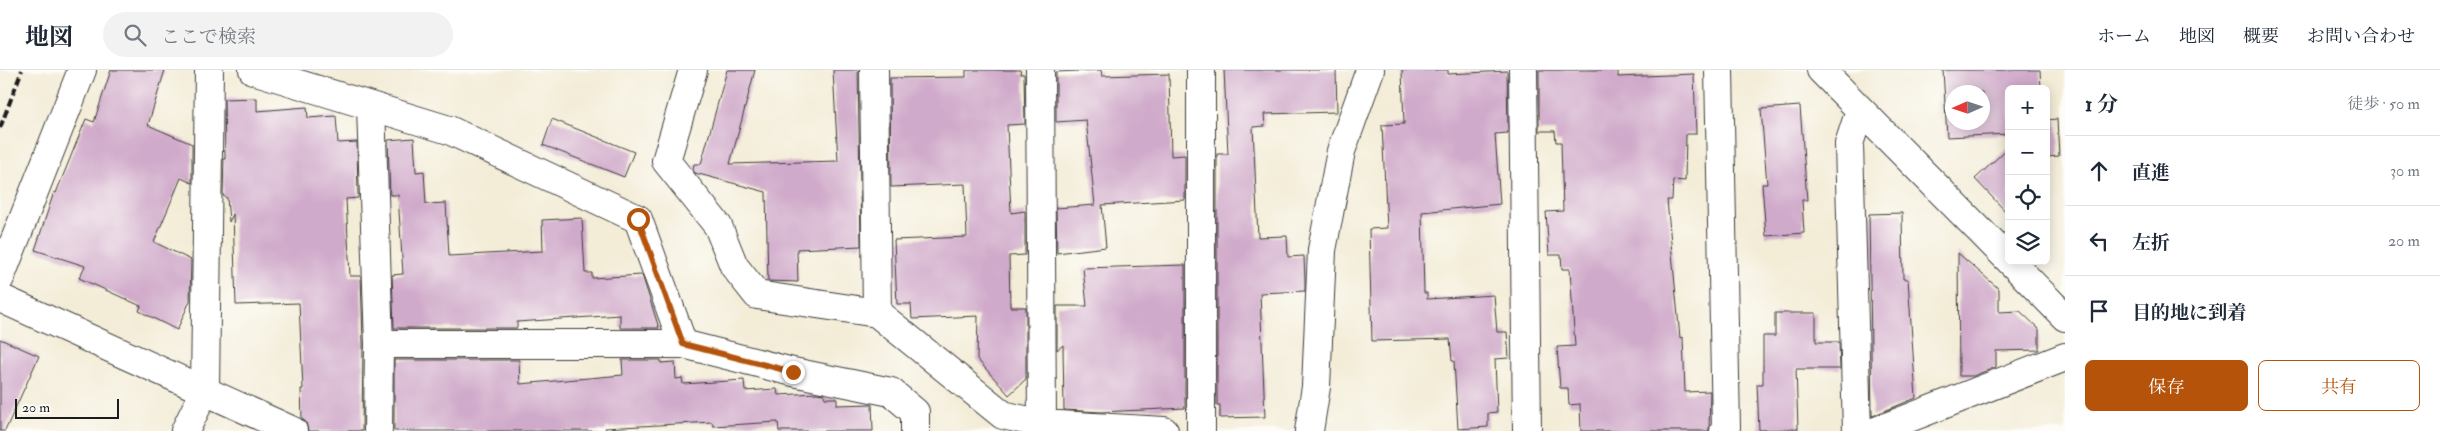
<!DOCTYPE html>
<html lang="ja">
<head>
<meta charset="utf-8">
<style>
  :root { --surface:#fff; --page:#f2f2f3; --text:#1f2937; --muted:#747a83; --line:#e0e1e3; --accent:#b45309 }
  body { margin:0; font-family:"IM FELL Double Pica","Noto Serif JP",serif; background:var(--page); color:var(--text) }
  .controls { position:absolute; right:15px; top:15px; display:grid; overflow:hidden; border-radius:8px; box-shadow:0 2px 12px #0003 }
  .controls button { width:45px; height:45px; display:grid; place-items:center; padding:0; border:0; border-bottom:1px solid var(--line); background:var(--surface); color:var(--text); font:25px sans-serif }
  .compass { position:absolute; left:1945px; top:15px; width:45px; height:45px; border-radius:50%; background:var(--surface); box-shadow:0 2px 12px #0003; rotate:267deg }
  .scale { position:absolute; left:15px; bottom:12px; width:104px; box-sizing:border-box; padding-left:5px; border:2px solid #1c1c1c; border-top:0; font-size:14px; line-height:18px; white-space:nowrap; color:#1c1c1c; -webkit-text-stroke:4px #fdfcf7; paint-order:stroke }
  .stop { position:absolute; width:15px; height:15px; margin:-11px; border:4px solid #b45309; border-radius:50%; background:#fff }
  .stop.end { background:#b45309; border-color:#fff; box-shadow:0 1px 5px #0008 }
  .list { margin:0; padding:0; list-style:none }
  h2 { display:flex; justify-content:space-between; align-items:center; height:65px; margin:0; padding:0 20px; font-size:21px }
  h2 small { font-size:16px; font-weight:400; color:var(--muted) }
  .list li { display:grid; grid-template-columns:32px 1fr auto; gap:15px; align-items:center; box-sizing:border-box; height:70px; padding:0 20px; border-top:1px solid var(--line) }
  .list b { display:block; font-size:19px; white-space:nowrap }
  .list em { font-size:16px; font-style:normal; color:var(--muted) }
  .actions { display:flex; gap:10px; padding:15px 20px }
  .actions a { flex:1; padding:11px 0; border:1px solid var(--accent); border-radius:8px; text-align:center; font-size:18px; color:var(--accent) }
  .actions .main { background:var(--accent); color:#fff }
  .icon { flex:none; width:28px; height:28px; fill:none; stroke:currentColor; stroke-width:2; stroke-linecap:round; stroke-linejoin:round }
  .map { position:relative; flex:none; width:2065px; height:361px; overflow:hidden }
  header { display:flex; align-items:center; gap:30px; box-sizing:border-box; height:70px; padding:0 25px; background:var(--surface); border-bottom:1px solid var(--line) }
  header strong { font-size:24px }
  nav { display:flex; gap:28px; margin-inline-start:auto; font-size:18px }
  .search { width:350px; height:45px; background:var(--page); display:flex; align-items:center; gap:12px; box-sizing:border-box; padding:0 18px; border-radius:28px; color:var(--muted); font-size:19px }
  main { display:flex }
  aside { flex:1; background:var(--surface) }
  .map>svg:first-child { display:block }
  .building { fill:#d0aaca; fill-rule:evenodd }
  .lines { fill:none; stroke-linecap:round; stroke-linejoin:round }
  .minor-casing { stroke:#3c3b38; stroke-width:30 }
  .minor { stroke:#fff; stroke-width:28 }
  .rail { stroke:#1c1c1c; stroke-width:4; stroke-dasharray:8 4; stroke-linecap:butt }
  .route { stroke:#b45309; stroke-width:6 }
</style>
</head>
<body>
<header>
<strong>地図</strong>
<div class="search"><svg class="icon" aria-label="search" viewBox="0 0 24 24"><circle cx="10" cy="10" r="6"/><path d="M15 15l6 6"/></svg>ここで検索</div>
<nav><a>ホーム</a><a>地図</a><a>概要</a><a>お問い合わせ</a></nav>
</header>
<main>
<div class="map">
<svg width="2065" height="361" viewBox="0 0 2065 361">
  <rect width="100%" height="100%" fill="#fdfcf7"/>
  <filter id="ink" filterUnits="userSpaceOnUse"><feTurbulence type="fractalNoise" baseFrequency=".02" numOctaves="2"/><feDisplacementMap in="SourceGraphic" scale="10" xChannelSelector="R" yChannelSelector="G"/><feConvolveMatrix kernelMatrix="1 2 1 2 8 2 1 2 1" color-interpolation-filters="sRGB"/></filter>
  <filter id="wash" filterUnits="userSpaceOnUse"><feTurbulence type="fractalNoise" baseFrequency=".0096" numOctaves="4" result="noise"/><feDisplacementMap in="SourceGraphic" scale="20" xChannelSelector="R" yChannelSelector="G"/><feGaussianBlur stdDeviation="1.12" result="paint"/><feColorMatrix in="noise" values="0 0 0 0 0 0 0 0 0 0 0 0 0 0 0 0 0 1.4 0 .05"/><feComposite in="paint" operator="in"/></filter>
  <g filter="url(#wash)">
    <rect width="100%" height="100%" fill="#f3ecd7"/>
    <g id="blocks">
      <path class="building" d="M111,0H165L148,55L192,74V113L181,108L154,172L191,190L190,231L177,260L139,241L141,236L79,208L85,196L35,180L54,122L56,123L86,49L94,52Z
        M727,0H755L730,94L838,91L833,0H858L861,176L797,179L798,212L768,211L766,122L695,103L693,100L694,94H701Z
        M966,0H1020L1021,4H1024L1025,54L1007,55L1011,143L1025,141V185L1009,186L1010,237H1026V309L1009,325L977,289L978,246L912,249L911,234H897L894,170L967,167L965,114L891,117L890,8L966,7Z
        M1101,0L1102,6L1169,4L1171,86L1185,85V130L1102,135L1106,177L1057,183L1056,138L1095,135L1086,50L1056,52V2Z
        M1224,0H1336L1337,42L1264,44L1265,56L1253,57L1258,167L1287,166L1288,187L1304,186L1305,212V221L1260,223L1265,347L1220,348V335H1217V84H1228Z
        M1402,0H1448V4L1507,1L1508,63L1495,64L1500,134L1422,142L1424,223H1427V229L1494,225L1497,262H1507L1509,288L1495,289L1497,342L1488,343V357L1458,359L1454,291H1452L1450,269L1372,271L1369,159L1387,158L1382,55L1404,54Z
        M1539,0H1618V7L1694,4L1696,64H1686L1685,111L1673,110L1672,130H1667L1680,268L1683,267L1685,322L1710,321L1709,361H1581L1580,334L1569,335L1568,318H1560L1557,277L1575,276L1570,199H1562L1561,185H1549L1546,142L1563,141L1561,72H1556L1555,61H1539Z
        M1943,0H2040L2041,19H2009V64L1947,67ZM1952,22H1982V52H1952Z
        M257,28V41L307,37L308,48L336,46L338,73L357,72L358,128L346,129L350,206H361L363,274L362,361H308L306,352L302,349L301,319H303L299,233L236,235L233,144L229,152L227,128L223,126L224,88L225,89L224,29Z
        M1800,36L1807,130H1802L1804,163L1766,166L1762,114H1767L1761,39Z
        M552,49L634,82L624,107L543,75Z
        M2057,49L2059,86L2046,87V50Z
        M414,68L416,102L424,101L426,134L446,133L449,186L543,181L542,150L582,148L585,203H592V208L642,205L659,258H620V245L517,252V258H394L392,205L403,204L398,125H390L388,70Z
        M2009,77V145L1975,109Z
        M1902,143L1903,209H1908L1916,328L1872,346L1869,144Z
        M1958,183L1999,219V242L2020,241L2039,259V280L1996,281V297L1973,306H1959Z
        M1185,195V338L1101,342L1064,340L1063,275L1057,280V236H1087L1083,198Z
        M1775,243H1816V272H1839L1840,299H1796L1798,359L1759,360L1757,314H1763V266H1775Z
        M0,269L39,286L5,361H0Z
        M394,290H519L520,314L623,305L622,290H661V293L675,292L676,309L682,308L683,314L744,310L745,321L777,319L778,325L817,323L824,324L825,328H837V335L872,334L873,361H779L778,352L713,356L712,352L605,358L606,361H394Z"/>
    </g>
  </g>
  <g filter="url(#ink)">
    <use href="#blocks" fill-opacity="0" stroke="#3c3b38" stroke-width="1"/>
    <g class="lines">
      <g class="minor-casing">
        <path id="minor" d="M253,0L449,60L638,149L683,274
          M693,0L666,91L718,156L734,196L757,225L877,243L1003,345L1042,354L1164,361
          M874,0L877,243
          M1040,0L1042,354
          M1523,0L1527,361
          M1719,0L1726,358L1724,361
          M1821,0L2009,190
          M371,37L379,274L378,361
          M2010,191L2065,247
          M0,208L82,0
          M0,228L293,361
          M379,274H683L793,302L891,322L915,342V361
          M185,361L205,320L209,0
          M1201,361V0
          M1309,361L1316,317L1322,180L1341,81L1370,0
          M1857,361L1849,74L1860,40
          M1876,361L2065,287"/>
      </g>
      <use href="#minor" class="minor"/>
      <path class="rail" d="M0,58L22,0"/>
    </g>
  </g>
  <g class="lines" filter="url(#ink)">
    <path class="route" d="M638,149L683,274L793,302"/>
  </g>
</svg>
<div class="controls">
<button>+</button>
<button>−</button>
<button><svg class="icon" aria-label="locate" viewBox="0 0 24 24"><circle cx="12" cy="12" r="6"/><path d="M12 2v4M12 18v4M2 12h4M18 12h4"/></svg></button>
<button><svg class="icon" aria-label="layers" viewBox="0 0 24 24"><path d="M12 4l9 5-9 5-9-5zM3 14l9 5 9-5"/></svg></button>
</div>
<svg class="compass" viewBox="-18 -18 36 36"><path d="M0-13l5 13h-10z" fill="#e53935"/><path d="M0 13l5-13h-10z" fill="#747a83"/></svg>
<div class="scale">20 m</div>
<div class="stop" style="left:638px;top:149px"></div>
<div class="stop end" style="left:793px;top:302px"></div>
</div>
<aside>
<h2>1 分<small>徒歩 · 50 m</small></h2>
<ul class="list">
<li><svg class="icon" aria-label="ahead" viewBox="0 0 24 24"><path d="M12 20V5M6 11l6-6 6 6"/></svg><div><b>直進</b></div><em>30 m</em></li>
<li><svg class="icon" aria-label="left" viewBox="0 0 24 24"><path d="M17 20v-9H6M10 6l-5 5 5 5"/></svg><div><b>左折</b></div><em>20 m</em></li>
<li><svg class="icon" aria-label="arrive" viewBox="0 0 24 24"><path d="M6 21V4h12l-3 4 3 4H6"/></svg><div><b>目的地に到着</b></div></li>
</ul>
<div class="actions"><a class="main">保存</a><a>共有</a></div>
</aside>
</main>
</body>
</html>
